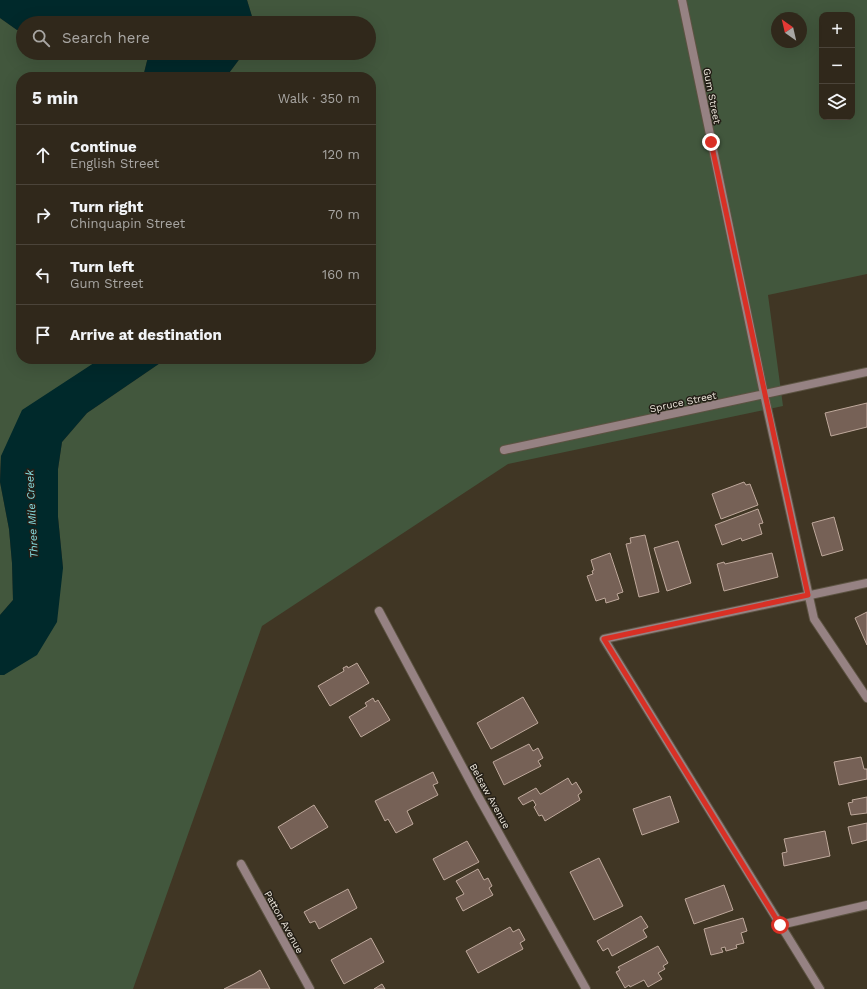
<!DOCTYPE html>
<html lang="en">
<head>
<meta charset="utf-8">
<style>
  :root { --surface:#30281b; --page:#3c3428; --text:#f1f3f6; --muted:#a8a6a3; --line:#4b443a }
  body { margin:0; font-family:"Work Sans",sans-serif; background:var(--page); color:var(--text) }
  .controls { position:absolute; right:12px; top:12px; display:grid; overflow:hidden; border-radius:8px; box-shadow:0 4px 16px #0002 }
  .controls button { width:36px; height:36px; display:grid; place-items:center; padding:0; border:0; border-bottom:1px solid var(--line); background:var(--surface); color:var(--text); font:20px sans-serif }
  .compass { position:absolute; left:771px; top:12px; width:36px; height:36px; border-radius:50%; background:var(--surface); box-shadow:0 4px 16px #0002; rotate:326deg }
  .stop { position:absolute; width:12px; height:12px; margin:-9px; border:3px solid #d93025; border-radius:50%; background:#fff }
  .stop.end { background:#d93025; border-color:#fff; box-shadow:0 1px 4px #0008 }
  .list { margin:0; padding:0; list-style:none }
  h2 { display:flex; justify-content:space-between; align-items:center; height:52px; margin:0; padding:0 16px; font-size:17px }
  h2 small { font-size:13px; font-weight:400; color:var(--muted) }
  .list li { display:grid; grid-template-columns:26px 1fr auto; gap:12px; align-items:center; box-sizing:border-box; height:60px; padding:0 16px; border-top:1px solid var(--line) }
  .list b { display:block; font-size:15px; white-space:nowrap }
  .list p { margin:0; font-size:13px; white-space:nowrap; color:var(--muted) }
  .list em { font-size:13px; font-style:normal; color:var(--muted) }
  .icon { flex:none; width:22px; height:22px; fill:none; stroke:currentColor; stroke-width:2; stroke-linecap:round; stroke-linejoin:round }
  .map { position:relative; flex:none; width:867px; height:989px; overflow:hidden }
  .search { position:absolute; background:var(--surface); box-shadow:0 4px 16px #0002; left:16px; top:16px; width:360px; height:44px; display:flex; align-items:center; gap:10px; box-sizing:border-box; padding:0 14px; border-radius:22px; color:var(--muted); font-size:15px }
  .panel { position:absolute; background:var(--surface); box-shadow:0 4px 16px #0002; left:16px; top:72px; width:360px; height:292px; border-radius:16px }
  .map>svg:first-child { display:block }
  .green { fill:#42573d; fill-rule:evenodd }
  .water { fill:#00292b }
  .building { fill:#766156; stroke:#bfa99c }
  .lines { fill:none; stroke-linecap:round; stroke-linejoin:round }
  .street-casing { stroke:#5c5342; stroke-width:10 }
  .street { stroke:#968283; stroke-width:8 }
  .route { stroke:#d93025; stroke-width:5 }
  .labels { text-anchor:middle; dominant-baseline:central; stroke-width:3; stroke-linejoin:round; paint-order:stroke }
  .street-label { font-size:10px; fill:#efe9de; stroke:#231e16 }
  .water-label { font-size:11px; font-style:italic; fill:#86dee2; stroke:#231e16 }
</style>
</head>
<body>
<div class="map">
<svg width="867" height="989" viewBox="0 0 867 989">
  <rect width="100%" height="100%" fill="#403624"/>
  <path class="green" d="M247,0H867V274L768,295L783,406L508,464L262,626L133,989H0V675H4L63,568L58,517V469L62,442L87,413L166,359H371V77H226L244,53H369V23H254ZM822,15H852V117H822ZM777,18H801V42H777Z
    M0,18L17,30H23V53H149L143,77H21V359H100L86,369L1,456L0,475Z
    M0,482L9,529L12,563L13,600L0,615Z"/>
  <path class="water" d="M0,0H247L254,23H23V30H17L0,18Z
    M149,53H244L226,77H143Z
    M100,359H166L87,413L62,442L58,469V517L63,568L57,622L37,655L4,675H0V615L13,600L12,563L9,529L0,482L1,456L22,410Z"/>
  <path class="building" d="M867,403V427L831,436L825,413Z
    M744,482L746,485L750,484L758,505L721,519L712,494Z
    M758,509L763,523L759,524L762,534L742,541L741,538L722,545L715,525Z
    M834,517L843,550L822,556L812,523Z
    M645,535L659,592L639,597L626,544L631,543L630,538Z
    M678,541L691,583L667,591L654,548Z
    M610,553L623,592L617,594L619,599L606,603L605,598L596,601L587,576L593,574L592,571L594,570L591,560Z
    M772,553L778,577L724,591L717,564L724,562L725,564Z
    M867,612V645L855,618Z
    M357,663L369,683L330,706L318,686L344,671L343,668L347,666L348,668Z
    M523,697L538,723L491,749L477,723Z
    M373,698L375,702L378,700L390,720L361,737L349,717L367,706L365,703Z
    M529,744L533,751L538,748L543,758L538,761L541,766L504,785L493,762Z
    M861,757L864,769H867V779L839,785L834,762Z
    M433,772L438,783L433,785L438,795L407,811L413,824L396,833L388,819L385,821L375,801Z
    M568,778L572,785L576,782L582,792L578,795L580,800L545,821L542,815L539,816L534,807L536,805L533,800L523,805L518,798L536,788L540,794H541Z
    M670,796L679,822L642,835L633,809Z
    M867,797V813L851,815L848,803L853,802L852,800Z
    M314,805L328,827L291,849L278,827Z
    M867,823V840L852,844L848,827Z
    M825,831L830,856L784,866L782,853L787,852L784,839Z
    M467,841L479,862L444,880L433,859Z
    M599,858L623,906L594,920L570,872Z
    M478,869L484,880L488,878L492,886L489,888L493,895L463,911L456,898L464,894L456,881Z
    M724,885L733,910L694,924L685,899Z
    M348,889L357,908L319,929L315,921L310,923L304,912Z
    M641,916L648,927L643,930L647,937L612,956L608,948L603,951L597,941Z
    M743,918L747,931L741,933L744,943L736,945L737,948L726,951L725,947L721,948L723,952L711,955L704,929Z
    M510,927L513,932L519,929L525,940L520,943L523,949L478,973L466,951Z
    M371,938L384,962L344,984L331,960Z
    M658,946L668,963L663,966L665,969L658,973L662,979L648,987L644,980L630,987L629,985L625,988L616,972L620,970L618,967Z
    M260,970L270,989H224L254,974Z
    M382,984L385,989H374Z"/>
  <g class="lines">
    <g class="street-casing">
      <path id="street" d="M682,0L764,394L814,619L867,698
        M504,450L867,372
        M379,611L478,796L586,989
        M241,864L310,989
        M780,925L867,905
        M820,989L604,639L867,583"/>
    </g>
    <use href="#street" class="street"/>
  </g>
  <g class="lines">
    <path class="route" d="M711,142L808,595L604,639L780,925"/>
  </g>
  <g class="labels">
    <g class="street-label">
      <text transform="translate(712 96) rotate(79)">Gum Street</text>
      <text transform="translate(683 402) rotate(-12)">Spruce Street</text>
      <text transform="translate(490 796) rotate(61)">Belsaw Avenue</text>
      <text transform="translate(284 922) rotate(61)">Patton Avenue</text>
    </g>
    <g class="water-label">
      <text transform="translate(32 514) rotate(-93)">Three Mile Creek</text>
    </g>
  </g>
</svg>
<div class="controls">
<button>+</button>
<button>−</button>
<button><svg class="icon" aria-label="layers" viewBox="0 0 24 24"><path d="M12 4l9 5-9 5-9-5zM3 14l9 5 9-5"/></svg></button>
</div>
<svg class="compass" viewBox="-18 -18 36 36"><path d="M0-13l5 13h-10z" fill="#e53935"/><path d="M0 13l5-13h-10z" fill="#a8a6a3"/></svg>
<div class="stop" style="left:780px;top:925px"></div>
<div class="stop end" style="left:711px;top:142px"></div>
<div class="search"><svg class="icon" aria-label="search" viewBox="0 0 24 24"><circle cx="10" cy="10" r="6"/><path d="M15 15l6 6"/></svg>Search here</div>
<section class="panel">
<h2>5 min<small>Walk · 350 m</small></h2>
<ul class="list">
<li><svg class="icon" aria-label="ahead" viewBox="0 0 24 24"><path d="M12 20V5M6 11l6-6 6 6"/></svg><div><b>Continue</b><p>English Street</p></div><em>120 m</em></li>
<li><svg class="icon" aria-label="right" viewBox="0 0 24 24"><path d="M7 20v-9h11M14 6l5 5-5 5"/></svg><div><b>Turn right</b><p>Chinquapin Street</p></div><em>70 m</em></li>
<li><svg class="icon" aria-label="left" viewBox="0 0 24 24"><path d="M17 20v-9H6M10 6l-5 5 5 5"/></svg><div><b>Turn left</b><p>Gum Street</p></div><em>160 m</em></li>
<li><svg class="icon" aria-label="arrive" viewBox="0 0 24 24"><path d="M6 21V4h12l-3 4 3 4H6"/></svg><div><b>Arrive at destination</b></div></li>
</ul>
</section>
</div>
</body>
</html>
